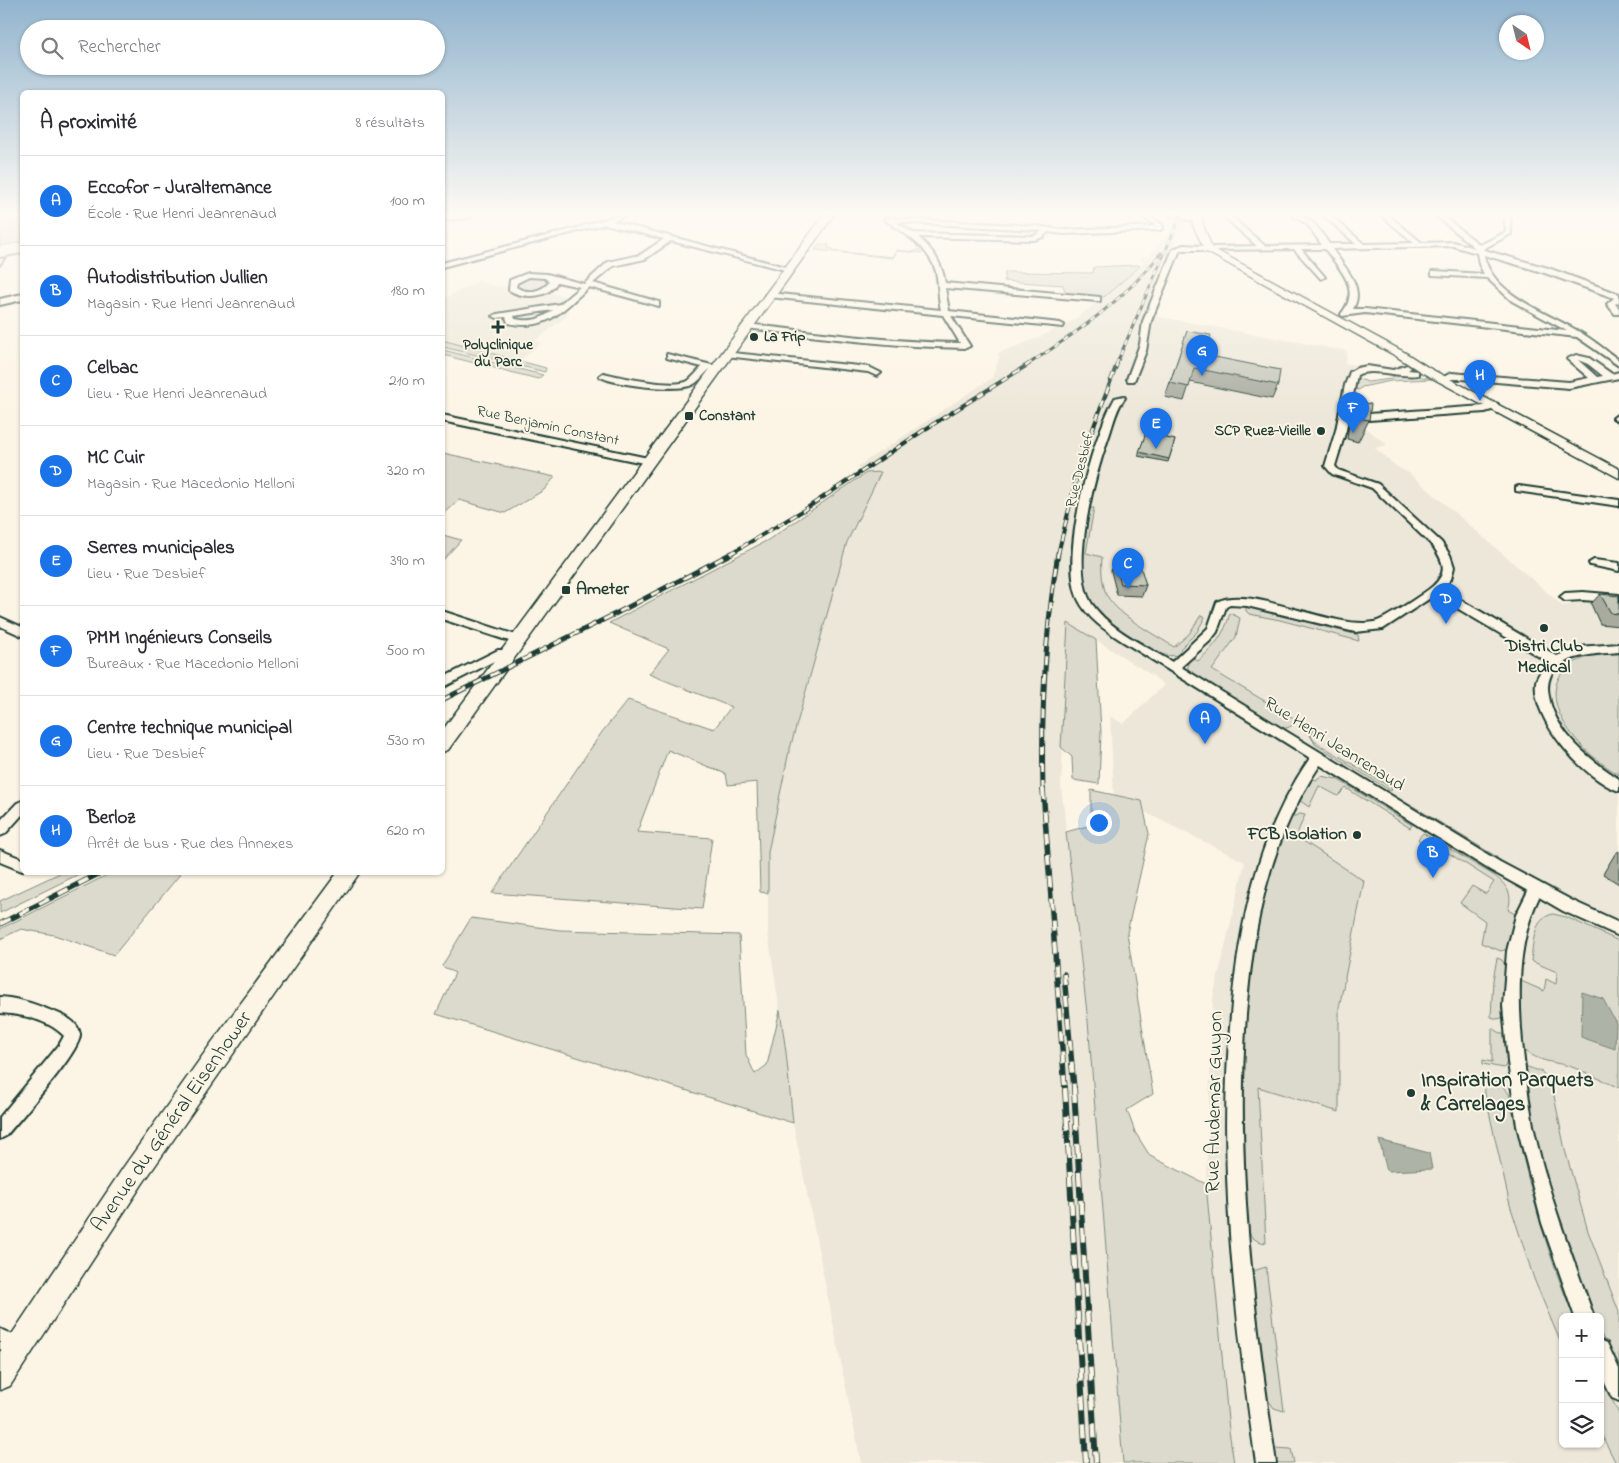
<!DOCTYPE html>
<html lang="fr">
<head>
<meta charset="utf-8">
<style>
  :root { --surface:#fff; --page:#f2f2f3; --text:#2b2b33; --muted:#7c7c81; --line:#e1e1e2; --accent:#1a73e8 }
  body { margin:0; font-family:"Indie Flower",sans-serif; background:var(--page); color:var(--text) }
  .controls { position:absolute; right:15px; bottom:15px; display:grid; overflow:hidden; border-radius:8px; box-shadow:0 1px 4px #0004 }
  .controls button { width:45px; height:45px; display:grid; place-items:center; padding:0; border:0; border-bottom:1px solid var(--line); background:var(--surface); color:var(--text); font:25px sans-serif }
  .compass { position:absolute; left:1499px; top:15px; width:45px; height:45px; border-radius:50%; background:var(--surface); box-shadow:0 1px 4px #0004; rotate:145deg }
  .you { position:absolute; left:1098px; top:822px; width:18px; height:18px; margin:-12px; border:4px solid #fff; border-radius:50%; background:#1a73e8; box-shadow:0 0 0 8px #1a73e833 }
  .badge { display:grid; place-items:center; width:32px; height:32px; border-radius:50%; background:var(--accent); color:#fff; font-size:16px; font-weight:700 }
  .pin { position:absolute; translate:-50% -41px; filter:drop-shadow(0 1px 2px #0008) }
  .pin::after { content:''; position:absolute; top:26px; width:18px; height:15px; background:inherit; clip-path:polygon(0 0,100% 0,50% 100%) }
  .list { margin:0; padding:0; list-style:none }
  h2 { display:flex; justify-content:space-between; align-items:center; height:65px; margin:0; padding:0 20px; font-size:21px }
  h2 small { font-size:16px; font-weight:400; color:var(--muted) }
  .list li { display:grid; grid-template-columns:32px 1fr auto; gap:15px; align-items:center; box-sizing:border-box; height:90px; padding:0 20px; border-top:1px solid var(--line) }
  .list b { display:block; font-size:19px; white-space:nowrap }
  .list p { margin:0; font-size:16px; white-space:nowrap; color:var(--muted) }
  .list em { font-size:16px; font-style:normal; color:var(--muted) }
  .icon { flex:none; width:28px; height:28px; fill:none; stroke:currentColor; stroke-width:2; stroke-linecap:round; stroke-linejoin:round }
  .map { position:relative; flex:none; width:1619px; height:1463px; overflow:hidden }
  .search { position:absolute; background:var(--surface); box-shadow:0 1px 4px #0004; left:20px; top:20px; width:425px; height:55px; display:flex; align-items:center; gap:12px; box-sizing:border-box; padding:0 18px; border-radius:28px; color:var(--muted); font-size:19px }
  .panel { position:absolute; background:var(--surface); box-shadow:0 1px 4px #0004; left:20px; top:90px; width:425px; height:785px; border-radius:8px }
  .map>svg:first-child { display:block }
  .built { fill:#ece7d8; fill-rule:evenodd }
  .green { fill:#dcdacc; stroke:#7e8c80 }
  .water { fill:#aeb3a7; stroke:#758479 }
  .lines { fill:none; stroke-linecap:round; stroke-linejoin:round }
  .stream { stroke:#758479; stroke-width:2 }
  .minor-casing { stroke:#1f3d34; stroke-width:4 }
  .tertiary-casing { stroke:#1f3d34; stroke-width:4 }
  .secondary-casing { stroke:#1f3d34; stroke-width:3 }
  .minor { fill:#fcf5e5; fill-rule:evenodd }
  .tertiary { fill:#fcf5e5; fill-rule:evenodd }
  .secondary { fill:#fcf5e5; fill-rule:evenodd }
  .rail-far4-casing { stroke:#1f3d34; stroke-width:3 }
  .rail-far3-casing { stroke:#1f3d34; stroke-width:4 }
  .rail-far2-casing { stroke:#1f3d34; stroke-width:5 }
  .rail-far1-casing { stroke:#1f3d34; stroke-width:5.5 }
  .rail-casing { stroke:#1f3d34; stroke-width:6 }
  .rail-far4 { stroke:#fcf5e5; stroke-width:2; stroke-dasharray:5.5; stroke-linecap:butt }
  .rail-far3 { stroke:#fcf5e5; stroke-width:2.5; stroke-dasharray:7; stroke-linecap:butt }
  .rail-far2 { stroke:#fcf5e5; stroke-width:3; stroke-dasharray:9; stroke-linecap:butt }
  .rail-far1 { stroke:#fcf5e5; stroke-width:4; stroke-dasharray:11; stroke-linecap:butt }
  .rail { stroke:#fcf5e5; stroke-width:4.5; stroke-dasharray:14; stroke-linecap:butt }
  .wall { fill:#a9ab9f; stroke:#1f3d34 }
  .building { fill:#c5c7b9; stroke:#1f3d34 }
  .poi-dot { fill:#1f3d34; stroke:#fcf5e5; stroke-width:2 }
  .labels { text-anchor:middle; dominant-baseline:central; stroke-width:4; stroke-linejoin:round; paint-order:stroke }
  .far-poi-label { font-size:15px; font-weight:bold; fill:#1f3d34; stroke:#fcf5e5; text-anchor:start }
  .far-street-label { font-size:15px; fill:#1f3d34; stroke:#fcf5e5 }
  .poi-label { font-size:18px; font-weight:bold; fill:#1f3d34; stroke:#fcf5e5; text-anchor:start }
  .street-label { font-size:18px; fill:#1f3d34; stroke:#fcf5e5 }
  .near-poi-label { font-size:21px; font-weight:bold; fill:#1f3d34; stroke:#fcf5e5; text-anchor:start }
  .near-street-label { font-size:21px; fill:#1f3d34; stroke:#fcf5e5 }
</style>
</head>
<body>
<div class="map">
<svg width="1619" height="1463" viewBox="0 0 1619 1463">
  <rect width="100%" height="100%" fill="#fcf5e5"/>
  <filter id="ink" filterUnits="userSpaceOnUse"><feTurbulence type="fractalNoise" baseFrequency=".02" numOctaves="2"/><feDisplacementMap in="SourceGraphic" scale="10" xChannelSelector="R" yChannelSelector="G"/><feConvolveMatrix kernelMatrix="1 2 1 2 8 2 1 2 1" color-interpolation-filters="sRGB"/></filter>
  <g filter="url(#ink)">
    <path class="built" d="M1176,215H1191L1178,239L1149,315L1347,351L1345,363L1361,366L1356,420L1387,445L1375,448L1397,467L1409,473L1563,606L1588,601L1619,604V1463H1234L1229,1431L1206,1184L1213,998L1245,862L1114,797L1110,716L1123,724L1164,685L1153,676L1069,623L1061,785L1088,1021L1123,1463H861L793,1123L786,1052L768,933V852L788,756L847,542L880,472L866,473L857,467L992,378L999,358L998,353L1038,338L1074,320L1104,297L1143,263L1140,257H1148L1170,233ZM1563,1317H1600V1444H1563Z
      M478,281L498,287L509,286L511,290L546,291L569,298L558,308L567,310L569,314L535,341L541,343L519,361L443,340V299Z"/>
    <path class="green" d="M0,215H22V242L0,246Z
      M894,226L920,244L925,252L922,253L897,251L893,258L815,250L819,244L829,245L828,248L833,249L832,251L893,257L896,250L915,252L916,250H920V247H916L919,246L895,228H891Z
      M1138,265L1140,266L1104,297L1066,294L1063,285L1004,281L1005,272L1093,273L1094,267Z
      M541,275L553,281L545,290L519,292L513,282L522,277Z
      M442,340L546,368L545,372L443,347Z
      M443,350L543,375L538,379L443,355Z
      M1412,375L1432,379L1391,381L1362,387L1359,390L1352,388L1356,378L1368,382L1391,379L1393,376Z
      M443,453L555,477L544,490L505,513L459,500L443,515Z
      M881,472L847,542L788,756L768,852V893L760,892L757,782L728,785L726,774L668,750L637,832L712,838L702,909L492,893L602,732L628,700L714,729L731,707L649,674L669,649L609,623L768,540L866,473Z
      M1091,508H1094L1086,553L1102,557C1101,568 1102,581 1105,591C1112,613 1156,635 1174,647L1189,634L1201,615L1205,617L1197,632L1180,649L1184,653C1167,660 1155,652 1141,643C1074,604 1077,581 1090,510Z
      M443,535L461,540L443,560L442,535Z
      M1246,607L1358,635L1359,641L1280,620L1249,614L1246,611Z
      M1230,613L1240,618L1236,637L1212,670L1297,720C1290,729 1285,730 1275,725L1194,676L1188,669V662L1192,658L1198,661C1214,647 1225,634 1230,613Z
      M1068,623L1096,640L1101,732L1099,784L1073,780L1072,757L1061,747Z
      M1606,654H1619V775C1603,765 1587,753 1575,738C1541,698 1550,659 1606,654Z
      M1314,729L1311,736L1314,741L1392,788L1391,791L1315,744L1310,735Z
      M1321,776L1337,779L1412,825L1410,828L1346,788L1338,796L1319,786L1309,807L1299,800L1310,777L1316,780Z
      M1091,790L1142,801L1149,834L1127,933L1153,1094L1127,1110L1135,1132L1150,1156L1206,1184L1229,1431L1234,1463H1123L1088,1021L1066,832L1091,825Z
      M1411,805L1497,857L1495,860L1414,810Z
      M1300,814L1305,815L1296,836L1364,881L1339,1008V1112L1258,1087L1266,1243C1252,1241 1247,1234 1245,1220C1242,1083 1236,950 1288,819Z
      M1423,833L1495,876C1508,887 1513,894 1508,910L1515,914L1507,949L1501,951L1481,943L1485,921L1460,903L1472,886L1486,894L1494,882L1436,845L1431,850L1421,843L1418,839Z
      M60,873H81L0,913V901Z
      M111,873H181L114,955L54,935L21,929L0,939V929Z
      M1553,914L1566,917L1619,941V1088C1604,1081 1588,1073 1572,1067C1553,1061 1539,1063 1522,1048L1519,1012L1521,981L1544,991L1546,979L1556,984L1557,972L1531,961C1533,944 1533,918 1553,914Z
      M471,918L560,930L739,935L746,1055L755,1074L767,1065L780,1010L786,1052L793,1123L436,1014L455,973L442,966Z
      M1497,958L1502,960L1506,967L1504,1017L1498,1019L1491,1017L1493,980Z
      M1492,1028L1504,1035L1507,1061L1505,1067L1503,1068L1483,1064V1060L1492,1062Z
      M1522,1065L1542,1072L1552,1086L1565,1150L1588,1231L1619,1312V1372L1600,1332V1317H1593L1559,1223L1533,1132Z
      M1484,1077L1500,1083L1509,1094C1525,1170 1543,1245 1574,1317H1563V1348L1534,1279L1510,1205L1485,1094Z
      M1266,1267L1284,1411L1274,1408L1266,1397L1251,1278L1253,1271Z
      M1600,1375L1619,1414V1463H1616L1600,1432Z
      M1274,1448L1291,1449L1294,1463H1276Z"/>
    <path class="water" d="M1582,992L1603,999L1616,1023L1615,1049L1581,1037Z
      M1379,1140L1429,1153L1432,1169L1387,1171Z"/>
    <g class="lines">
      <path class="stream" d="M0,258L22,254
        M0,266L6,257"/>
      <g class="minor-casing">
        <path id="minor" d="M618,215H628L612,221L793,269L789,271L671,241L645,259L613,266L593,283L659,302V306L589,287C562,310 548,332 508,323L506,317L497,318L493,316L497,314L560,304L580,287L557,282C549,299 523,299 509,290L510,280L528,273L547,274L584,284L608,262L640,255L664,239L605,224L442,267V263L577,228ZM529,277L545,278L549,282C542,292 527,294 516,287L517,283ZM553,310C541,320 530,322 515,319L514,316Z
          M1138,215H1146L1162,224L1163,228L1160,230L1064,234L1048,232L1043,237L1034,240L918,237C933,250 942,263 945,283L1100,297V301H1097L945,288L949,311L1060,323L1064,325L1063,327L951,316L970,346L966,348C892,347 819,337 746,328L742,326L746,324C817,332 888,342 960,343L943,315L769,297L765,295L769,293L941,310C938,298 939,285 936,272C930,248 904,233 885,220V218L1036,226L1064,230L1157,226ZM896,222L1036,230L1042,231L1034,236L913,233Z
          M1222,215H1229L1265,246L1322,245L1307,224L1292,215C1311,215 1320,230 1329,244H1356L1323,215H1330L1364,244L1414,243L1381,215H1388L1422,243L1453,242L1475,248L1435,215H1442L1480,245L1506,232L1504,215H1510L1511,234L1483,249L1484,250L1548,268L1619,294V302L1615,304L1619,308V314H1615L1607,304L1614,298L1542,272L1484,255C1491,294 1547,313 1578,331C1592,339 1605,350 1619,360V366L1577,337L1365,313L1342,316L1341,314C1362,289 1340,270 1325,249H1301L1325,277L1321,279L1294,249L1212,250V248L1214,247L1257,246ZM1453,246L1477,253L1479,264L1484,274L1435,271H1432V275L1487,278L1512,301L1567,331L1365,309H1353C1366,287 1344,267 1332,249Z
          M1183,245L1204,246L1207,248L1204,250H1180L1151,321L1146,351L1134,381H1128L1127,379L1140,344L1143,321L1173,249Z
          M723,352L869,367L881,373L877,376L868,372L726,356H723Z
          M667,354L720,367L716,370L710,369C704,374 699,382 692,385C678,392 611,385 599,376L603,373C620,377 674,389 688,381C693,377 698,371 702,367L667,358Z
          M1576,355L1589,358L1612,374L1619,372V378L1569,388L1461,379H1452L1444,382L1440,379L1451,373L1569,382L1589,378L1567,359ZM1578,360L1588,364L1603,376L1597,377Z
          M1407,365L1411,368L1408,370L1418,371V375C1399,378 1372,367 1357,375L1346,430L1335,466L1338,470L1378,484L1441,542L1450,555L1454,567L1451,579L1442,589L1557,656L1578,647L1619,644V652C1598,654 1578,654 1559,665C1552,669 1548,680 1548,688C1550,729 1588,758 1619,779V791C1585,780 1531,720 1536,682C1537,675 1544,667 1548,662L1435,595L1383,629L1355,632L1247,606L1230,605L1226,607L1217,632L1210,641L1181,667L1500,862L1573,901L1619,922V936L1563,911L1539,897C1517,942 1518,994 1522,1042C1525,1070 1528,1098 1533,1125C1546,1190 1572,1255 1594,1317H1575L1542,1223L1517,1126L1508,1062L1503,1006L1507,951L1516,915L1528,891L1490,870L1320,765C1269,840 1253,926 1246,1015C1235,1165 1254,1315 1276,1463H1256C1235,1314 1217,1165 1231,1015C1239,924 1257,835 1310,758L1122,641C1105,630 1087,618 1078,599C1059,556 1092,438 1115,398L1124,396L1125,398C1117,407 1114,421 1110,433C1096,472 1068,567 1092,604C1110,630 1146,646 1172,662L1208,628L1217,602C1250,584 1332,630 1374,622C1383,621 1425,593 1433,586C1448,572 1444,562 1433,546L1372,488L1332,474L1325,466L1336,430L1345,385L1350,372L1357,368L1367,366L1393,370Z
          M1495,403L1498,404V408L1485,412L1354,421L1350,418L1354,415L1484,406Z
          M442,415L648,458L653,461L648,464L442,421Z
          M1617,415L1619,416V422L1613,418Z
          M1519,486L1619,500V506L1516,491V487Z
          M1594,560L1619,563V571L1590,565L1589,563Z
          M1583,592L1619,595V603L1583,600L1565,601L1560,597L1565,593Z
          M442,611L522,637L524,640L518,644L442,619Z
          M0,617L22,627V636L0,626Z
          M498,650H508L514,654L512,657L500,658L442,688V678Z
          M22,801V815L5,834L0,836V821L17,803Z
          M0,850L22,859V871L0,862Z
          M0,997C18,998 35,1004 52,1011C63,1015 78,1021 80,1034C82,1050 19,1120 6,1136L0,1139V1117L59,1045L64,1036C49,1020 21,1014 0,1013Z
          M0,1329L26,1341L29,1348L26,1355L19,1358L0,1349Z
          M1600,1340L1607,1343L1619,1369V1401L1612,1398L1600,1373Z"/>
      </g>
      <g class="tertiary-casing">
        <path id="tertiary" d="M442,215H474L470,218L442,220Z
          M1169,215H1189L1201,219L1197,222Z
          M22,294V300L0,305V299Z"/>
      </g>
      <g class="secondary-casing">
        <path id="secondary" d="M824,215H834L448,750L442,752V731Z
          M1192,215H1202L1203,225L1212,248L1404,352L1429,368L1619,469V478L1421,372L1396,356L1209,253L1201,251L1199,249L1203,246L1193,225Z
          M338,872H360L143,1183L10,1386L0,1390V1352L125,1165L210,1045Z"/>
      </g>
      <use href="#minor" class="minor"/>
      <use href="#tertiary" class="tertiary"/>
      <use href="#secondary" class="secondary"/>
      <g class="rail-far4-casing">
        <path id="rail-far4" d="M1027,365C1075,334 1126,299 1161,253
          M1116,365L1181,215"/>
      </g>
      <g class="rail-far3-casing">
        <path id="rail-far3" d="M730,554L804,510L924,430L1029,364
          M1058,554L1080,464L1117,364"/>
      </g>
      <g class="rail-far2-casing">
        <path id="rail-far2" d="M442,700L615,614L732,553
          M1043,791C1041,710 1045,632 1058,553"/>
      </g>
      <g class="rail-far1-casing">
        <path id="rail-far1" d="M1043,789L1065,1089
          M0,924L102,872
          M1064,974L1074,1089"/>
      </g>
      <g class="rail-casing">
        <path id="rail" d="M1065,1088L1086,1463
          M1074,1088L1096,1463"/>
      </g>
      <use href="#rail-far4" class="rail-far4"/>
      <use href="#rail-far3" class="rail-far3"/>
      <use href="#rail-far2" class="rail-far2"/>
      <use href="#rail-far1" class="rail-far1"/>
      <use href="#rail" class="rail"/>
    </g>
    <path class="wall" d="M1187,331L1205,355L1278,385L1272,399L1190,382L1184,401L1165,397Z
      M1360,402L1369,420L1358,442L1347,439L1349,423Z
      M1146,433L1175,440L1168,462L1138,456Z
      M1115,561L1146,585L1142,596L1117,595L1111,571Z
      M1600,594L1619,614V626L1600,624L1591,604Z
      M1619,851V884L1603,874L1615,854Z"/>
    <path class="building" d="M1187,331L1211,335L1205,355L1280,370L1278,385L1194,368L1189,387L1170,383Z
      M1360,402L1371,404L1369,420L1358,418Z
      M1146,433L1175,440L1169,459L1139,452Z
      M1115,561L1139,562L1146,585L1121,584Z
      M1600,594L1619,596V614L1611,613Z"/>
  </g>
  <linearGradient id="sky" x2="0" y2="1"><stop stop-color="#91b4ce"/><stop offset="0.51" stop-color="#fefaf3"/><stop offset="1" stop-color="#fefaf3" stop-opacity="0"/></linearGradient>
  <rect width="1619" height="420" fill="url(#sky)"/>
  <g class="poi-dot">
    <path d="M495.5 319.5h5v5h5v5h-5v5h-5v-5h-5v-5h5z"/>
    <circle cx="754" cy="337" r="5"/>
    <rect x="684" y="411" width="10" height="10" rx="2.5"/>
    <circle cx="1321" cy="431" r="5"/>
    <rect x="561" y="585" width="10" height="10" rx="2.5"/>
    <circle cx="1544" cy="628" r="5"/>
    <circle cx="1357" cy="835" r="5"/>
    <circle cx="1411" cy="1093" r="5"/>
  </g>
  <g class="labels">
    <g class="far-poi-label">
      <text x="764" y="337">La Frip</text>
      <text x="498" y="345" text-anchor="middle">Polyclinique<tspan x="498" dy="17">du Parc</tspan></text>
      <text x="699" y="416">Constant</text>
      <text x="1311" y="431" text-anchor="end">SCP Ruez-Vieille</text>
    </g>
    <g class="far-street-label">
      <text transform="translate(548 426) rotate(12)">Rue Benjamin Constant</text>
      <text transform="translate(1080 470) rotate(-76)">Rue Desbief</text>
    </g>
    <g class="poi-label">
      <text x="576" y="590">Ameter</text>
      <text x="1544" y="647" text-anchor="middle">Distri Club<tspan x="1544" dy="21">Medical</tspan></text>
      <text x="1347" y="835" text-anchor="end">FCB Isolation</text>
    </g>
    <g class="street-label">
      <text transform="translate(1334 745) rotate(32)">Rue Henri Jeanrenaud</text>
    </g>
    <g class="near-poi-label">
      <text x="1421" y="1081">Inspiration Parquets<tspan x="1421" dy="24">&amp; Carrelages</tspan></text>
    </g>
    <g class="near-street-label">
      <text transform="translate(1215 1102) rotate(-89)">Rue Audemar Guyon</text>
      <text transform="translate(172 1122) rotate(-55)">Avenue du Général Eisenhower</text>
    </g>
  </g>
</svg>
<div class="controls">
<button>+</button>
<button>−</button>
<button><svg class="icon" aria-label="layers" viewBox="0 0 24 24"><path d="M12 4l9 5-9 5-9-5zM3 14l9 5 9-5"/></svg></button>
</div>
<svg class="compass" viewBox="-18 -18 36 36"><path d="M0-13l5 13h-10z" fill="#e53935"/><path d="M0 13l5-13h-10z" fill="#7c7c81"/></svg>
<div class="you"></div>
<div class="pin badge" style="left:1205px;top:744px">A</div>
<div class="pin badge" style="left:1433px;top:878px">B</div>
<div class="pin badge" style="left:1128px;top:589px">C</div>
<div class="pin badge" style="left:1446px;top:624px">D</div>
<div class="pin badge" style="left:1156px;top:449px">E</div>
<div class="pin badge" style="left:1353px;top:433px">F</div>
<div class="pin badge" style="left:1202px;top:376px">G</div>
<div class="pin badge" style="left:1480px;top:401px">H</div>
<div class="search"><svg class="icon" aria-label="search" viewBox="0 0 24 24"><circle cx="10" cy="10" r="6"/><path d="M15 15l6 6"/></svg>Rechercher</div>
<section class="panel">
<h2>À proximité<small>8 résultats</small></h2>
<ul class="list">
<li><span class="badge">A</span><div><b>Eccofor - Juralternance</b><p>École · Rue Henri Jeanrenaud</p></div><em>100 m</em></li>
<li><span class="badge">B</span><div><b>Autodistribution Jullien</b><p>Magasin · Rue Henri Jeanrenaud</p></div><em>180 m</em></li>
<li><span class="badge">C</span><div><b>Celbac</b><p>Lieu · Rue Henri Jeanrenaud</p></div><em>210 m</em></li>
<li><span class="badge">D</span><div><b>MC Cuir</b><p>Magasin · Rue Macedonio Melloni</p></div><em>320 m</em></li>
<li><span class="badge">E</span><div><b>Serres municipales</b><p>Lieu · Rue Desbief</p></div><em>390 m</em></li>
<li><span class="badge">F</span><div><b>PMM Ingénieurs Conseils</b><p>Bureaux · Rue Macedonio Melloni</p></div><em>500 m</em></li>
<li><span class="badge">G</span><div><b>Centre technique municipal</b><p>Lieu · Rue Desbief</p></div><em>530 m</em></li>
<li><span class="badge">H</span><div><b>Berloz</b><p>Arrêt de bus · Rue des Annexes</p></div><em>620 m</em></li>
</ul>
</section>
</div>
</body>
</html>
